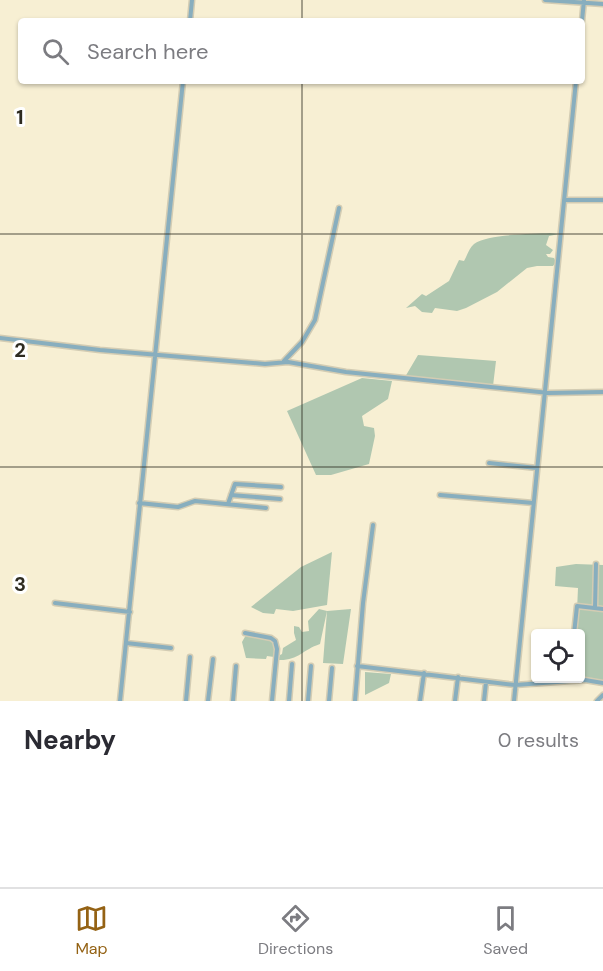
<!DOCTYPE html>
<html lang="en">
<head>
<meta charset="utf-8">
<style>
  :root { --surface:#fff; --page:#f7f7f7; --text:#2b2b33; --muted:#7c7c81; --line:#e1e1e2; --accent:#946214 }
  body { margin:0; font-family:"DM Sans",sans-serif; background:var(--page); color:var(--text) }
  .controls { position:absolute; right:18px; bottom:18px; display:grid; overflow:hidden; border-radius:6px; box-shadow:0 2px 4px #0004 }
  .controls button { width:54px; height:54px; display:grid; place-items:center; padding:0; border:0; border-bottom:2px solid var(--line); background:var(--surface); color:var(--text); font:30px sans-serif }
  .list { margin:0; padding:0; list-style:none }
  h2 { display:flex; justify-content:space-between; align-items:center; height:78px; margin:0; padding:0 24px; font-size:26px }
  h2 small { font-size:20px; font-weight:400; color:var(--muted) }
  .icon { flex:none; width:33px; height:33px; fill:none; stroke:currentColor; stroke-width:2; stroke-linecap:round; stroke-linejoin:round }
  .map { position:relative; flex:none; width:603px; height:701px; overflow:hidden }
  .search { position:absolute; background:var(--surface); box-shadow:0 2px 4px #0004; left:18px; right:18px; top:18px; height:66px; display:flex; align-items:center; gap:15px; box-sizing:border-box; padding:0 21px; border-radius:6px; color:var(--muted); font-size:22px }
  .sheet { height:186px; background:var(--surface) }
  nav { display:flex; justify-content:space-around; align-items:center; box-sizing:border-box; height:84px; border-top:2px solid var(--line); background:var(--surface); font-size:16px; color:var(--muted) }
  nav a { display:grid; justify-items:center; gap:3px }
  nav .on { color:var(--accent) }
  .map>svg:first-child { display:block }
  .green { fill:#b0c7b0 }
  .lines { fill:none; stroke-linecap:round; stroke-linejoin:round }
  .minor-casing { stroke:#d3ccb3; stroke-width:7 }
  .minor { stroke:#88aebe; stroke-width:4 }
  .grid { fill:none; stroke:#2e2b20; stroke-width:1.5; stroke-opacity:0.55 }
  .grid-label { font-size:20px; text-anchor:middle; font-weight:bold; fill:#2e2b20; stroke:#fff; stroke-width:6; stroke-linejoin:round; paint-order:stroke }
</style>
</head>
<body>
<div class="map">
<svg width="603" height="701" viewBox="0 0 603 701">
  <rect width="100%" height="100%" fill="#f7efd3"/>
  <path class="green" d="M550,233L559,234L549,236L546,245L553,250L550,254H546L548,257L554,258L556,262L553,266H537L527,268L497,292L466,308L457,311L435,308L432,313L422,312L415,306L406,308L422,294L426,296L449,281L459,260L464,261C467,256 469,248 474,244C487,234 532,234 550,233Z
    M418,355L496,361L493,386L405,377Z
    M362,378L392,381L388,399L362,416L364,426L374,428L375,436L369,464L331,475H316L287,411Z
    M332,552L327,605L293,611L276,609L274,614L263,613L251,607L301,567Z
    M576,564L603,565V681L597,679H568L580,678V634L576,633L578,588L555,586L556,567Z
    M319,609L327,611L351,609L343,664L323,663L327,611L320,644C302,650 298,661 278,660L280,655L282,654L283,648L296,640L294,633V626L299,627L302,632L309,631L308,621Z
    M246,635L273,640L276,645L274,657L267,656L266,659L246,658L242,642Z
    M365,672L391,674L389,683L365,695Z"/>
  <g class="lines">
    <g class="minor-casing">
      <path id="minor" d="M545,0L603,4
        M190,21L192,0
        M582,21L584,0
        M564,200H603
        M0,338L100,350L265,364L288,362L346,372L549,393L603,392
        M284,361L302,342L315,320L339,208
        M489,463L537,468
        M231,495L280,499
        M440,495L533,503
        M139,503L178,507L195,501L266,508
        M228,504L235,484L281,487
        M55,603L130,612
        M595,608L596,564
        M245,633L271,638L275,641L277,649L272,701
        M574,634L577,606L603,609
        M126,643L171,648
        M357,666L515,685L585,680L603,683
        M120,701L183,81
        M186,701L190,657
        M208,701L213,659
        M233,701L236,666
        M289,701L292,664
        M308,701L311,666
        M329,701L332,668
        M355,701L363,603L373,525
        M420,701L424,673
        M455,701L458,677
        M484,701L486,682
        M514,701L576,81
        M597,701L603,695"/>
    </g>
    <use href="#minor" class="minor"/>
  </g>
  <path class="grid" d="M302,0V21M302,81V701M0,234H603M0,467H603"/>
  <g class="grid-label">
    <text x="20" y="124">1</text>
    <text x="20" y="357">2</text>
    <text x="20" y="591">3</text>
  </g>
</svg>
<div class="controls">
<button><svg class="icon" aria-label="locate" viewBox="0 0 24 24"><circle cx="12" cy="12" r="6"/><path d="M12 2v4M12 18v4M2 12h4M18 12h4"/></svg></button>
</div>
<div class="search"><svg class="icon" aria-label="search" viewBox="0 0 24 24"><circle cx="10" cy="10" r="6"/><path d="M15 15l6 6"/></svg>Search here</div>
</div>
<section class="sheet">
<h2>Nearby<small>0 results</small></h2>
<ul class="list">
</ul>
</section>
<nav>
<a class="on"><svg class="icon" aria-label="map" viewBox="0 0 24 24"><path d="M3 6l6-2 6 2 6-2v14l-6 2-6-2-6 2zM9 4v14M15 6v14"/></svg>Map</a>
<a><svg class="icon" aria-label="directions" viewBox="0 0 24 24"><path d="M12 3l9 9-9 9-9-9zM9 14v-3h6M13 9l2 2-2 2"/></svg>Directions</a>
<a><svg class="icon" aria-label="saved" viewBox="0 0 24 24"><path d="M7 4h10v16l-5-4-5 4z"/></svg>Saved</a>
</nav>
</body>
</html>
